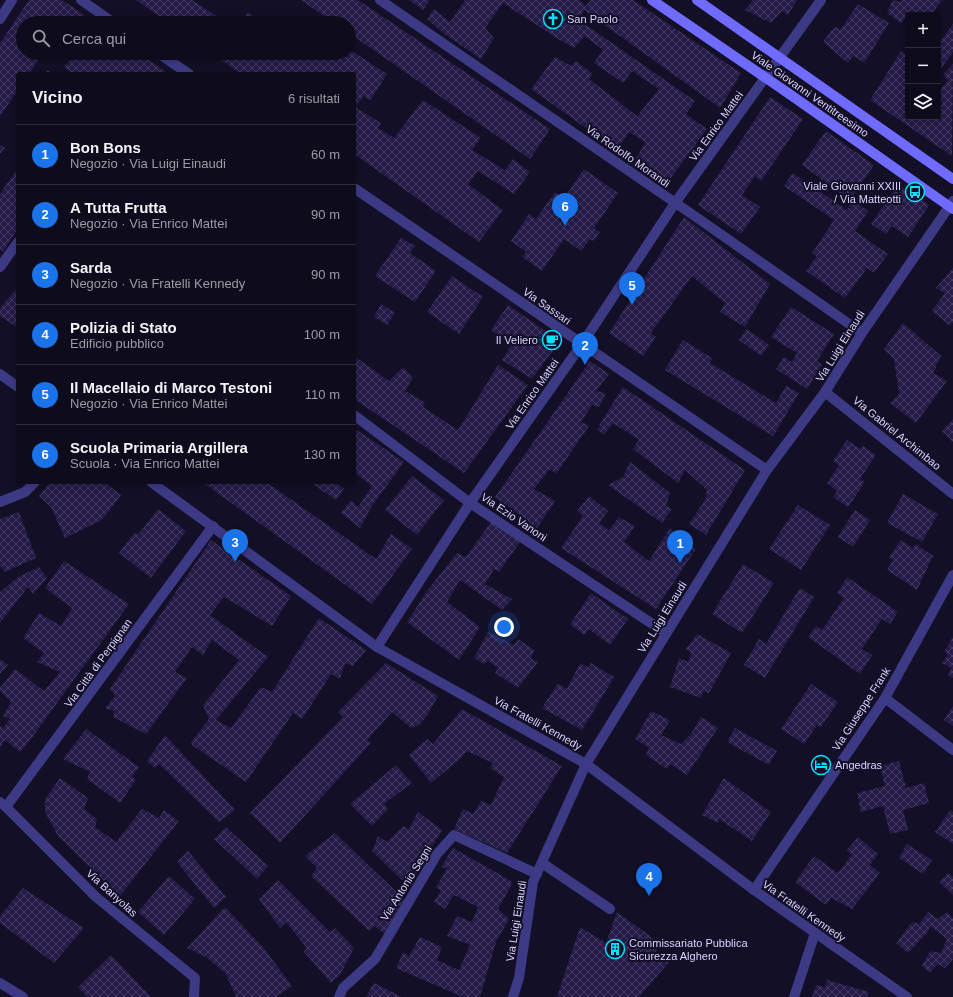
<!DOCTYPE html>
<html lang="it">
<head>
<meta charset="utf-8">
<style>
  :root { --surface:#0e0b1c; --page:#171425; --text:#f1f3f6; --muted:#9b9ba3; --line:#2e2b3b; --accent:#1a73e8 }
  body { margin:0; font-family:Arial,sans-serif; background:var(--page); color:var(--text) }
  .controls { position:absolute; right:12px; top:12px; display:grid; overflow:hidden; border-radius:4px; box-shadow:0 2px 6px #0003 }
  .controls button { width:36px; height:36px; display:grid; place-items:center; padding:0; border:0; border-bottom:1px solid var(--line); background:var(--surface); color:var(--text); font:20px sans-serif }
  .you { position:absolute; left:504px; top:627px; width:14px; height:14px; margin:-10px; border:3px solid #fff; border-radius:50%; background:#1a73e8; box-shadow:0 0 0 6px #1a73e833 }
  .badge { display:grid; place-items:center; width:26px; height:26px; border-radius:50%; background:var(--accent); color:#fff; font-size:13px; font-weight:700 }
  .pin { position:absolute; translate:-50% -33px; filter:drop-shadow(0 1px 2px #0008) }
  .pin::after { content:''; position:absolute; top:21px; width:14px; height:12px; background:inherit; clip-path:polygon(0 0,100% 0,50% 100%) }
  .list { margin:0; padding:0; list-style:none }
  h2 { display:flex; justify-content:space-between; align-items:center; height:52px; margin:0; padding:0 16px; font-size:17px }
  h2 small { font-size:13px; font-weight:400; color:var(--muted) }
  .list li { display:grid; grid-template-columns:26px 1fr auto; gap:12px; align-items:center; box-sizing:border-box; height:60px; padding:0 16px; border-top:1px solid var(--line) }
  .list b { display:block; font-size:15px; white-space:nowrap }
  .list p { margin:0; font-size:13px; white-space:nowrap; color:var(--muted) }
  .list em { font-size:13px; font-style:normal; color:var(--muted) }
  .icon { flex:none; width:22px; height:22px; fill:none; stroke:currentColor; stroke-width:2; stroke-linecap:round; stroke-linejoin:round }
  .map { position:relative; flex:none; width:953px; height:997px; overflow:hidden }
  .search { position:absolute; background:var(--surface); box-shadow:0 2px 6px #0003; left:16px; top:16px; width:340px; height:44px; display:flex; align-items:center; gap:10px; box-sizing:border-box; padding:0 14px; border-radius:22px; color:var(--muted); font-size:15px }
  .panel { position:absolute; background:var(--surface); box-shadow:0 2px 6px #0003; left:16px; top:72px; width:340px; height:412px; border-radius:4px }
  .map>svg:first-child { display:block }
  .building { fill:url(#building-cross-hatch) }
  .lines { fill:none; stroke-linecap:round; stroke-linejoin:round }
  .service { stroke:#3d3a85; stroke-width:10 }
  .minor { stroke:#3d3a85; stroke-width:10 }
  .tertiary { stroke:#3d3a85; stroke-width:10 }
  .secondary { stroke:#6f6bff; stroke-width:10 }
  .labels { text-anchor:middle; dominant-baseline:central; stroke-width:4; stroke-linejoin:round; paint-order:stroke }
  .poi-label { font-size:11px; fill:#d9d4ff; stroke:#130f26; text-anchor:start }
  .street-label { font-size:11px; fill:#d9d4ff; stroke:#130f26 }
</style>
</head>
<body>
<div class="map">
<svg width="953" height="997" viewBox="0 0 953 997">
  <defs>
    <pattern id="building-cross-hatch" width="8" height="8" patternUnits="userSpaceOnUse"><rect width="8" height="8" fill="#241b47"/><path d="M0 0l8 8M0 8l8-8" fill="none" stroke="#433b63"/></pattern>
  </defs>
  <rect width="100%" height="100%" fill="#130f26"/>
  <path class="building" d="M29,0H62L96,23H23V53H43L29,74H18V90L1,115H0V43Z
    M136,0H192L227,23H169Z
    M301,0H358L550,129L530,159L349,33V23H334Z
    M409,0H430L423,10Z
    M465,0H579L586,6L591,0H633L741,73L720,108L584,10L579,20L695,101L686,114L707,129L667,183L636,159L645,142L629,132L617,150L531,89L555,57L571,66L576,61L593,74L589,79L637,116L659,89L632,71L623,83L594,63L603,50L585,36L574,48L558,39L503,3L485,28L494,38L481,59L443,33L427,19L434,9L450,22Z
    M753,0H797L788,15L782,11L771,23L745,10Z
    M893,0L901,2L902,0H942L931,15H918L912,11L901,23L887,13Z
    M858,4L889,23L864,63L854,56L848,63L823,42L834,27L841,29Z
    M248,12L262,23H240Z
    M303,18L310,23H299Z
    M953,24V52L938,73V44Z
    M349,49L387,74L370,101L364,96L355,107L381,123L378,128L394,138L423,100L481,138L472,150L505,170L513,159L530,172L514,194L478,171L468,184L503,210L479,242L354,154V74H241L211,53H269L273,55L275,53H349Z
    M901,51L908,56V117H938V109L943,103L938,99V91L948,81L943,75L953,64L952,156L870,100Z
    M76,53H139L169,74H98L93,71L91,74H74L64,67Z
    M48,70L53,74H45Z
    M770,97L803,119L761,181L755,176L742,195L760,207L741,234L698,205Z
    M826,131L874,165L850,200L802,165Z
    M0,145L5,148L0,154Z
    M18,168V228L3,252L0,249V194Z
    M584,169L618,193L594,228L600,232L594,241L590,239L581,251L564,239L542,271L522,257L526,252L511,241L529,214L536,219L555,192L564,198Z
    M793,173L847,210L854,201L868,211L855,231L888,254L874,273L867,268L845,298L806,271L817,256L812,253L834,220L784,186Z
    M898,184L929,205L908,237L892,226L886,234L871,224Z
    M684,217L770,284L745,327L720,312L725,303L692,276L651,333L656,337L643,356L609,333Z
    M401,238L415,246L410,253L436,271L415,302L375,276Z
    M953,268V323L949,325L932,311L945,293L936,288Z
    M452,276L483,297L459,334L427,312Z
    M18,287V328L0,316V308Z
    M381,304L395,313L387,325L374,317Z
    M508,305L560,341L532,379L502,360L511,345L491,330Z
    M791,307L834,334L817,361L822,365L807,389L776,369L784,357L792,362L797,353L771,337Z
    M903,323L941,356L933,373L947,381L916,423L890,403L899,394L894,359L884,349Z
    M747,329L769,345L761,356L739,340Z
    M683,340L712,358L710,363L776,403L786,386L799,393L773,436L665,370Z
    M354,356L389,381L403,367L413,377L405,391L425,402L423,407L458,430L498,365L528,385L464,473L354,399Z
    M590,361L609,374L596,391L606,393L599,407L592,405L581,422L589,426L556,474L550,469L534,489L555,501L537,528L495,497Z
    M623,387L745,470L706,535L689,524L705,500L707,490L685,470L678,483L633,449L639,440L613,423L604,435L597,429Z
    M953,419V442L942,431Z
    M354,428L404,462L372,506L360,528L341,513L351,500L358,507L372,486L354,472Z
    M847,440L860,449L863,446L876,455L860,479L865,482L848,507L833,497L837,491L827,483L839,465L833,461Z
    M630,462L670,493L666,506L672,509L662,523L608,485L623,477Z
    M412,476L444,500L417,535L385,510Z
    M50,482H104L121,495L102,520L65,538L51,507L39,496Z
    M202,482H266L376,559L391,534L412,549L372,604Z
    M310,482H335L344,489L336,500Z
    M903,494L938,514L922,542L887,523Z
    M589,496L608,511L599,523L609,530L619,517L635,526L624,542L649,561L670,528L696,549L656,609L561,548L583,516L577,511Z
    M798,505L830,525L801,570L769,549Z
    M158,509L186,531L151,578L119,553L135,532L138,535Z
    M855,510L870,520L853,547L838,537Z
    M19,512L36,558L5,572L0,566V519Z
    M491,522L520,542L499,572L494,569L485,584L512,599L502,610L460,580L447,602L480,627L459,660L407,622L427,591L457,553L466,557Z
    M211,540L291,596L272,626L224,597L210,615L268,657L216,720L231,728L261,687L272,692L319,618L366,650L353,666L345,663L340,679L331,674L302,719L293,713L246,782L192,745L191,742L209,719L203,705L239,660L212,640L203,655L192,647L175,672L187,678L146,734L113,717L114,711L105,708L115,696L110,689Z
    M901,540L912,548L916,544L933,556L917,590L887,570L893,560L889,557Z
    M64,561L129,604L28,743L20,752L5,740L0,748V726L3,728L10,719L3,716L11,702L0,691V688L15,669L44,691L60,672L37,662L44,653L23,638L39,613L61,626L72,608L45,588Z
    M743,564L774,583L742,633L712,614Z
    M39,567L47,578L33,594L28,587L0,623V592L18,577Z
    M847,577L898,612L890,624L882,619L862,649L872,655L860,674L808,637L816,626L822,630L844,598L837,593Z
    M800,588L814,597L765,678L744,665L759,639L766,644Z
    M591,593L628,619L610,645L589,629L584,635L570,624Z
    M488,632L514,645L518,639L534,650L531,659L538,662L518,688L495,673L498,668L488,661L484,664L474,658Z
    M697,634L731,653L709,693L703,692L701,698L670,687L679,658L688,662L691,653L686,649Z
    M953,637V678L948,675L951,668L942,663L948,654L944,652Z
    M0,659L8,665L0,674Z
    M386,663L438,696L426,717L419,725L411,728L392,712L367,740L371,743L280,843L250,813L343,717L338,712Z
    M580,663L589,668L591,663L614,677L582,730L542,708L558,683L567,689Z
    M811,684L838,702L821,727L817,725L804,744L781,729Z
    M953,706V726L944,720Z
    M462,709L562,766L507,853L454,829L463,809L473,814L481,801L491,805L504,777L490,768L493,763L467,751L460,759L431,783L409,755L427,739L433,744Z
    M651,711L670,720L661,735L681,744L691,734L701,717L718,728L687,775L670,764L667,769L646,755L649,748L635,739Z
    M735,728L777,751L769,765L727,742Z
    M86,729L139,767L132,776L136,780L120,803L87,779L90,772L63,759Z
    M165,735L235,810L219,822L159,764L155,768L147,761Z
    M899,761L906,788L924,783L929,803L903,810L908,830L890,834L883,806L861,812L857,793L885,786L880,766Z
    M396,765L412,783L384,804L388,809L372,826L350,804Z
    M60,778L88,798L84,809L97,819L95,827L116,842L142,809L159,818L164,810L179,821L120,896L58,836L45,812V799Z
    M724,778L771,812L752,841L719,819L718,823L702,815Z
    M950,810L953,812V844L935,832Z
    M418,812L442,830L416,873L409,887L372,851L378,836L387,842L403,826L409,829Z
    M226,827L268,866L257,879L214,839Z
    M335,833L404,899L385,934L375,926L369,931L311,876L317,868L305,856Z
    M858,837L878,854L870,865L880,873L852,909L831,898L826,905L795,882L814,856L838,873L852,854L846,851Z
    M907,844L932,860L923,874L899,858Z
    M453,848L513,882L498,909L509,919L496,942L480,997H463L396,968L403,952L409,956L420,937L442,947L437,960L459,970L470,945L447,936L457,916L472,922L478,907L454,895L445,909L434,902L441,890L436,888L447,868L441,867Z
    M188,851L226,897L214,908L177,862Z
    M948,873L953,877V895L939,882Z
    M169,876L195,899L164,935L138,912Z
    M278,880L330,932L335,928L354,948L340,975L331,983L304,952L306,947L286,922L280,928L259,899Z
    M23,888L84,928L54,963L0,923V916Z
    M225,907L263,947L292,986L276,997H236L226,974L206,957L187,948Z
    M617,912L661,944L654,954L670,961L639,997H557L580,927L606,943Z
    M928,912L938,919L947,912L953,918V959L945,968L938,964L930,973L922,966L930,951L941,953L947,939L930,926L928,932L908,953L896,943L912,922L919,924Z
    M111,955L151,997H87L78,987Z
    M827,980L869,992L867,997H812L816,985L825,987Z
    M374,983L402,997H366Z"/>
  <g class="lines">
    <path class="service" d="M542,863L610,909"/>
    <path class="minor" d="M81,0L114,23
      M380,0L696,217L862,333
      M0,19L12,0
      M158,53L189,74
      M354,188L767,470
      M0,267L18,242
      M825,392L953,494
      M354,415L470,503L666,633
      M0,502L25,492L35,482
      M377,647L470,503L582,344L675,203L821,0
      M885,698L953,750
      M0,802L6,807L96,897L195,978L194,997
      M6,807L213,526
      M754,890L885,698L953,575
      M339,997L343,988L375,959L437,854L454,835L537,874
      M513,997L519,978L533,882L586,764L767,470L825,392L862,333L953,201
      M794,997L815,933"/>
    <path class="tertiary" d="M0,374L18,387
      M151,482L377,647L586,764L754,890L907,997
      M0,983L23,997"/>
    <path class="secondary" d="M652,0L788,93L953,209
      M697,0L953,179"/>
  </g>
  <defs>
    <g id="church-ring" transform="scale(1)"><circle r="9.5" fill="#130f26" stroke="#00e5ff" stroke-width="1.5"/><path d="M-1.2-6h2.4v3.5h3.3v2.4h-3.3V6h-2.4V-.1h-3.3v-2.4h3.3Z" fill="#00e5ff"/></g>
    <g id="bus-ring" transform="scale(1)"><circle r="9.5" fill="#130f26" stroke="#00e5ff" stroke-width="1.5"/><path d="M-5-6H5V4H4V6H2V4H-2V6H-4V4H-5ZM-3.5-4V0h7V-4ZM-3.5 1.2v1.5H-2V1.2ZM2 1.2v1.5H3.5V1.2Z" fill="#00e5ff"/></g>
    <g id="cafe-ring" transform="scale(1)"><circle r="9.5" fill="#130f26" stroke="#00e5ff" stroke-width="1.5"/><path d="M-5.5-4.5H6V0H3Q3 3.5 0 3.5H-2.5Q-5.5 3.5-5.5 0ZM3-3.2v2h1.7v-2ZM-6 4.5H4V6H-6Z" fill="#00e5ff"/></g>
    <g id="hotel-ring" transform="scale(1)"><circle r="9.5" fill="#130f26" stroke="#00e5ff" stroke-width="1.5"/><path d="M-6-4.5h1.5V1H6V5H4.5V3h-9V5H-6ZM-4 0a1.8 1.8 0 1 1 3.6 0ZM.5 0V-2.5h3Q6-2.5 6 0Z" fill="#00e5ff"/></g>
    <g id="building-ring" transform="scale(1)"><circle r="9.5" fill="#130f26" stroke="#00e5ff" stroke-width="1.5"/><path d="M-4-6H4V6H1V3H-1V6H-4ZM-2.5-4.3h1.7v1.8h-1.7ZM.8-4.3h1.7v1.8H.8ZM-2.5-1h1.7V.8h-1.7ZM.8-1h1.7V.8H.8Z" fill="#00e5ff"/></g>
  </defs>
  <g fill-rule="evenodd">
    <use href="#church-ring" x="553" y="19"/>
    <use href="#bus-ring" x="915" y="192"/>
    <use href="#cafe-ring" x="552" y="340"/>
    <use href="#hotel-ring" x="821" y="765"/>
    <use href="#building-ring" x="615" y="949"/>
  </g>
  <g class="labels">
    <g class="poi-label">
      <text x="567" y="19">San Paolo</text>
      <text x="901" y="186" text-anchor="end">Viale Giovanni XXIII<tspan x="901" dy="13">/ Via Matteotti</tspan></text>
      <text x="538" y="340" text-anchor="end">Il Veliero</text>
      <text x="835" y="765">Angedras</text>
      <text x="629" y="943">Commissariato Pubblica<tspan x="629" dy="13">Sicurezza Alghero</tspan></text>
    </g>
    <g class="street-label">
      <text transform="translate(810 94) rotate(35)">Viale Giovanni Ventitreesimo</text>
      <text transform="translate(716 126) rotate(-54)">Via Enrico Mattei</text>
      <text transform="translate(628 156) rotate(35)">Via Rodolfo Morandi</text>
      <text transform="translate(547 306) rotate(35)">Via Sassari</text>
      <text transform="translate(840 346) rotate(-58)">Via Luigi Einaudi</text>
      <text transform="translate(532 394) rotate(-55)">Via Enrico Mattei</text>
      <text transform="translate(897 433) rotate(39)">Via Gabriel Archimbao</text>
      <text transform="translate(514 517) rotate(34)">Via Ezio Vanoni</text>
      <text transform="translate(662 617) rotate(-58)">Via Luigi Einaudi</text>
      <text transform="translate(98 663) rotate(-54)">Via Città di Perpignan</text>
      <text transform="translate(861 709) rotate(-57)">Via Giuseppe Frank</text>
      <text transform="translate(538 723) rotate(29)">Via Fratelli Kennedy</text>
      <text transform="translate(406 883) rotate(-58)">Via Antonio Segni</text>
      <text transform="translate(112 893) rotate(42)">Via Banyolas</text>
      <text transform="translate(804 911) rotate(35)">Via Fratelli Kennedy</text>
      <text transform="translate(516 921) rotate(-81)">Via Luigi Einaudi</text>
    </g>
  </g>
</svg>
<div class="controls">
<button>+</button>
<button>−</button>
<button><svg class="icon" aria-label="layers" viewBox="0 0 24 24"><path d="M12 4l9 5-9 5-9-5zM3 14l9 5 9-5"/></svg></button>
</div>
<div class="you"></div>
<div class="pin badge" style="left:680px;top:563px">1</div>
<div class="pin badge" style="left:585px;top:365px">2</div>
<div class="pin badge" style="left:235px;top:562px">3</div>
<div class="pin badge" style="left:649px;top:896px">4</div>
<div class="pin badge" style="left:632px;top:305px">5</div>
<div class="pin badge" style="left:565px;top:226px">6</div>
<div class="search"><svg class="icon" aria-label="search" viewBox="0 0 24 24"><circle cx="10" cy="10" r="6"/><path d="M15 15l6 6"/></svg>Cerca qui</div>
<section class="panel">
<h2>Vicino<small>6 risultati</small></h2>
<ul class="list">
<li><span class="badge">1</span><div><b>Bon Bons</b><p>Negozio · Via Luigi Einaudi</p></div><em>60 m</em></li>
<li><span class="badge">2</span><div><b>A Tutta Frutta</b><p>Negozio · Via Enrico Mattei</p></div><em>90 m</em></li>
<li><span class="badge">3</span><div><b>Sarda</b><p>Negozio · Via Fratelli Kennedy</p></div><em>90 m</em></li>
<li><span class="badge">4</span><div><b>Polizia di Stato</b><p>Edificio pubblico</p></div><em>100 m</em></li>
<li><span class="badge">5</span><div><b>Il Macellaio di Marco Testoni</b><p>Negozio · Via Enrico Mattei</p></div><em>110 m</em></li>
<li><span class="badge">6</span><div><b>Scuola Primaria Argillera</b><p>Scuola · Via Enrico Mattei</p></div><em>130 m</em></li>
</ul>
</section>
</div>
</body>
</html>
